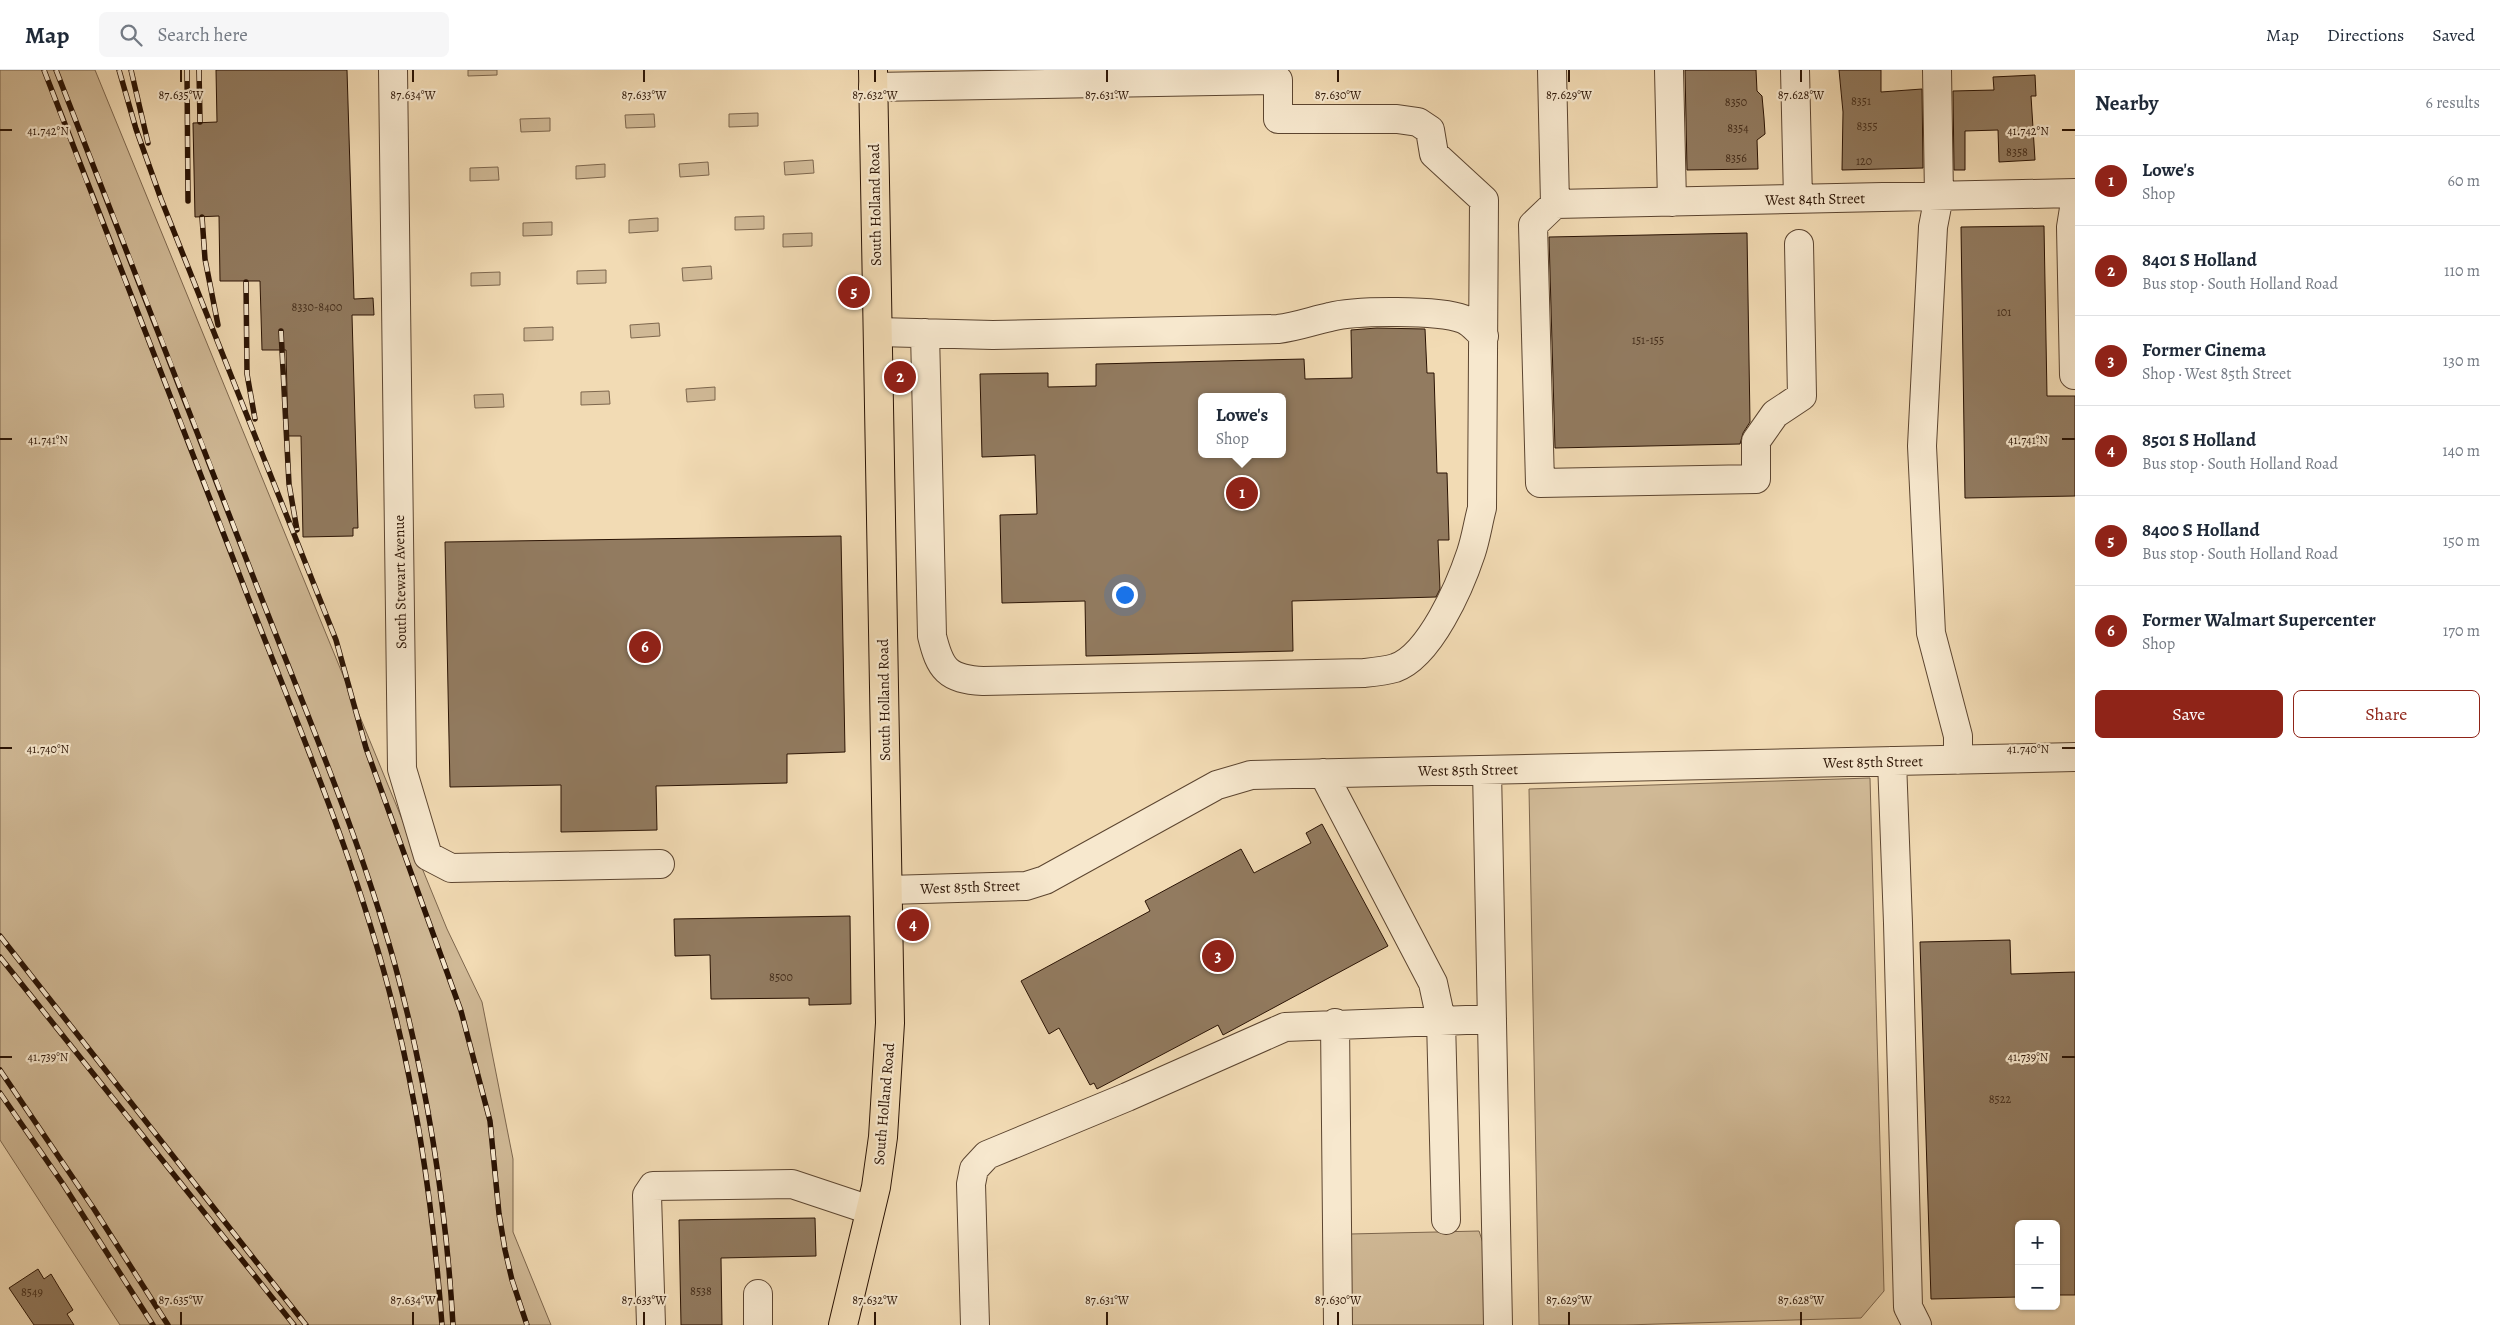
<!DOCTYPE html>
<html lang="en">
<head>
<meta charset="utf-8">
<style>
  :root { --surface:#fff; --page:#f6f6f7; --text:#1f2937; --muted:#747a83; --line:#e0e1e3; --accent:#8f2418 }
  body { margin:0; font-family:Alegreya,serif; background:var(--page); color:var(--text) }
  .controls { position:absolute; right:15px; bottom:15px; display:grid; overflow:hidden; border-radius:8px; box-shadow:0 1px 4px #0004 }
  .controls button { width:45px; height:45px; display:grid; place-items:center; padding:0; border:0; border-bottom:1px solid var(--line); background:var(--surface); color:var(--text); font:25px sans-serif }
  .you { position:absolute; left:1124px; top:524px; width:18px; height:18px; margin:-12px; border:4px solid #fff; border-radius:50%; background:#1a73e8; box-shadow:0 0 0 8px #1a73e833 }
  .badge { display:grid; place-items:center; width:32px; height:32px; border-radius:50%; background:var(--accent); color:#fff; font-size:16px; font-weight:700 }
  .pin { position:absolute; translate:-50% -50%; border:2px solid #fff; box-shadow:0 1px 5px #0006 }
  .popup { position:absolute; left:1198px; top:323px; width:88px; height:65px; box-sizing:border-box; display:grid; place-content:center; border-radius:8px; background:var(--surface); filter:drop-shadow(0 1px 4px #0005); font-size:16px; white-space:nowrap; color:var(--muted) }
  .popup b { font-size:19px; color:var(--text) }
  .popup::after { content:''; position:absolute; left:50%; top:100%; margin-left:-10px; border:10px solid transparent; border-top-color:var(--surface) }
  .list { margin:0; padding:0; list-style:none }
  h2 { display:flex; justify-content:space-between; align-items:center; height:65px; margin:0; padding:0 20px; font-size:21px }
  h2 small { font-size:16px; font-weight:400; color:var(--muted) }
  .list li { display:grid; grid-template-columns:32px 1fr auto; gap:15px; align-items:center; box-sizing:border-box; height:90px; padding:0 20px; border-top:1px solid var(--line) }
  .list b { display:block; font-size:19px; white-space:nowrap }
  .list p { margin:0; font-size:16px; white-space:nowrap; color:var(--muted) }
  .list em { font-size:16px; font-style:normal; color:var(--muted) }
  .actions { display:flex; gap:10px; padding:15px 20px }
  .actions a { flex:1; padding:11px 0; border:1px solid var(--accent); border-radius:8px; text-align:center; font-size:18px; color:var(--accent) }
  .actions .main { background:var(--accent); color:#fff }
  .icon { flex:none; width:28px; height:28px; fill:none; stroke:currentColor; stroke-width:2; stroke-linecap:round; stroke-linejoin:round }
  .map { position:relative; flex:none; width:2075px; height:1255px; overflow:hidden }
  header { display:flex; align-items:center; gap:30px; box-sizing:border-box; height:70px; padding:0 25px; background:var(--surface); border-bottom:1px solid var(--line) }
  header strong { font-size:24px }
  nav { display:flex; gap:28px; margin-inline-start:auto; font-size:18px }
  .search { width:350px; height:45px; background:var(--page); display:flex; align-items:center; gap:12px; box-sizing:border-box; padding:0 18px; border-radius:8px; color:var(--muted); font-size:19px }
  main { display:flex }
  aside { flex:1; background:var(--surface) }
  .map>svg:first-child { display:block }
  .green { fill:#d0b996; stroke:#7d664d }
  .building { fill:#927b60; stroke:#2a1304; fill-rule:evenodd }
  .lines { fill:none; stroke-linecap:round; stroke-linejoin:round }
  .minor-casing { stroke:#5c4530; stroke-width:30 }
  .major-casing { stroke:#2a1304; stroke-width:30 }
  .minor { stroke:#f7e8ce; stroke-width:28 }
  .major { stroke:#f2dbb4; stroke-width:28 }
  .rail-casing { stroke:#2a1304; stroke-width:5.5 }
  .rail { stroke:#f7e8ce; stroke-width:4; stroke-dasharray:11; stroke-linecap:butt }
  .ticks { fill:none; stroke:#2a1304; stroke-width:2 }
  .labels { text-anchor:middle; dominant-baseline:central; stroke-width:4.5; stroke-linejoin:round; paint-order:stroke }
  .number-label { font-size:12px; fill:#442d1b }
  .street-label { font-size:15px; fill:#2a1304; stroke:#f7e8ce }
  .ticks-label { font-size:12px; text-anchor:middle; fill:#2a1304; stroke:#f7e8ce; stroke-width:4.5; stroke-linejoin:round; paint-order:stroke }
</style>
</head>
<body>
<header>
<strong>Map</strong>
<div class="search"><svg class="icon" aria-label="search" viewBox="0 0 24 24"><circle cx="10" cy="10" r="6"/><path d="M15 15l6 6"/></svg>Search here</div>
<nav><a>Map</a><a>Directions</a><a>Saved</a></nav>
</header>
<main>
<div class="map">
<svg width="2075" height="1255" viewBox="0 0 2075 1255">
  <rect width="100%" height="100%" fill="#f2dbb4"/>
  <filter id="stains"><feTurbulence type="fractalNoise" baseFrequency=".004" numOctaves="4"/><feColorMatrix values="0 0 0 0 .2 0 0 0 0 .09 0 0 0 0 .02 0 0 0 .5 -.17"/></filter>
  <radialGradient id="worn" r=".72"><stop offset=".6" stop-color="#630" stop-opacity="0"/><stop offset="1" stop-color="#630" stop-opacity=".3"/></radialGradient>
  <path class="green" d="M0,0H95L447,859L482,932L513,1089V1162L551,1255H120L0,1070Z
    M468,0H497V5L468,6Z
    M758,43V56L729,57V44Z
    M654,44L655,57L626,58L625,45Z
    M550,48V61L521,62L520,49Z
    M813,90L814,103L785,105L784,92Z
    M708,92L709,105L680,107L679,94Z
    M605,94V107L576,109V96Z
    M498,97L499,110L470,111V98Z
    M764,146V159L735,160V147Z
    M658,148V161L629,163V150Z
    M552,152V165L523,166V153Z
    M812,163V176L783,177V164Z
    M711,196L712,209L683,211L682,198Z
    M606,200V213L577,214V201Z
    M500,202V215L471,216V203Z
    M659,253L660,266L631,268L630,255Z
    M553,257V270L524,271V258Z
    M715,317V330L687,332L686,319Z
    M609,321L610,334L581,335V322Z
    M503,324L504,337L475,338L474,325Z
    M1870,708L1884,1221L1861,1248L1625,1255H1539L1529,719Z
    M1479,1161L1484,1176V1255H1351L1350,1164Z"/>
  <path class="building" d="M216,0H347L354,229L373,228L374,245H352L358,458H353V466L303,467L301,366H288L286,280H262L260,211H220L219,146L195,147L193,53L217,52Z
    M1685,0H1756L1757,21L1762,26L1764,48L1765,64L1757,70L1758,99L1687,100Z
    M1839,0H1881V22L1922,19L1923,98L1842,100L1843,42Z
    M2035,5L2036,26H2031L2035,90L1999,92L1998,60L1965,61V100H1954L1953,21L1994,20L1993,7Z
    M2044,156L2047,326H2075V426L1965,428L1961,157Z
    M1747,163L1750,352L1743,363L1740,374L1555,378L1549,167Z
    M1377,258L1425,259L1427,303H1434L1437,403H1447L1449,470H1438L1440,519L1436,527L1292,531L1293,581L1086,586L1085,531L1002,533L1000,445L1037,444L1035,385L982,387L980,304L1048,303V317L1096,316V294L1304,289L1305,309L1352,308L1351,260ZM1202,327H1282V384H1202Z
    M841,466L845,682L787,684V713L656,716L657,760L561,762V715L450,717L445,472Z
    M1322,754L1388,876L1223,965L1218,955L1097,1019L1094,1013L1090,1015L1059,958L1049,964L1021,911L1150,841L1145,831L1241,779L1254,803L1311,773L1306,763Z
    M850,846L851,934L809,935V928L711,929L710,885L675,886L674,849Z
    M2010,870L2011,904L2075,902V1225H2056V1154H2019V1227L1931,1229L1920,872Z
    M815,1148L816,1186L721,1188L722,1255H681L679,1150Z
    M38,1199L44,1209L51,1204L60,1219L73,1240L67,1244L74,1255H34L9,1218Z"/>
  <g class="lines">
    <g class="minor-casing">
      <path id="minor" d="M393,0L402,699L428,786L451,798L660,794
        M1552,0L1555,134
        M1669,0L1672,132
        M1795,0L1798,129
        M1937,0L1939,126L1933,157L1922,376L1931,563L1958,666V690
        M873,17L1278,10V49H1397L1418,52L1430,60L1434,84L1484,130L1482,438C1478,453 1476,468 1471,483C1460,516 1430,586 1395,598C1385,601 1374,602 1364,603L983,611C947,609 940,599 932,566L925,263
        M1555,134L1533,155L1540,413L1756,409V371L1775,344L1802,326L1799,174
        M1555,134L2075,123
        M878,262L993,265L1278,259C1296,257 1312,251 1330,247C1355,240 1440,240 1463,249C1471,252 1478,261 1484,266
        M2074,305L2071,157L2075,132
        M1892,691L1898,853L1908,1237L1917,1255
        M1487,700L1498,1255
        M1323,703L1433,913L1441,950L1446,1150
        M888,820L1026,816L1045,810L1217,715L1251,705L2075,687
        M1335,953L1338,1255
        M651,1255L647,1125L653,1116L792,1114L870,1140
        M758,1255V1224
        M975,1255L971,1114L974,1099L987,1085L1127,1027L1285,957L1492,949"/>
    </g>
    <g class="major-casing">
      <path id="major" d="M843,1255L876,1117L883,1067L890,953L873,0"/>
    </g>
    <use href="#minor" class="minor"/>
    <use href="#major" class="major"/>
    <g class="rail-casing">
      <path id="rail" d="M44,0C111,176 181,351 248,527C301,663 359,798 394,940C420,1044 434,1149 442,1255
        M56,0C123,171 190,342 256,514C305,640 359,765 395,895C427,1013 446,1133 453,1255
        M119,0L136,59L161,129L336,570L366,678L461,941L490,1051L499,1144L505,1180L512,1210L527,1255
        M131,0L148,73
        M187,0L188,131
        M199,0L200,52
        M202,147L205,189L218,255
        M246,212L247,304L255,349
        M281,261L289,414L297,460
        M0,866L306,1255
        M0,887L294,1255
        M0,1000L94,1139L168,1255
        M0,1023L63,1114L153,1255"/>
    </g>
    <use href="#rail" class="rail"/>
  </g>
  <path class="ticks" d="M181,0V12M413,0V12M644,0V12M875,0V12M1107,0V12M1338,0V12M1569,0V12M1801,0V12M0,60H12M2062,60H2075M0,369H12M2062,369H2075M0,678H12M2062,678H2075M0,987H12M2062,987H2075M181,1242V1255M413,1242V1255M644,1242V1255M875,1242V1255M1107,1242V1255M1338,1242V1255M1569,1242V1255M1801,1242V1255"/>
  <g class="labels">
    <g class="number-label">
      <text x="1861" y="31">8351</text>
      <text x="1736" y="32">8350</text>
      <text x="1867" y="56">8355</text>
      <text x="1738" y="58">8354</text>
      <text x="2017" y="82">8358</text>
      <text x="1736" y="88">8356</text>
      <text x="1864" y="91">120</text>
      <text x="317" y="237">8330-8400</text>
      <text x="2004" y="242">101</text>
      <text x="1648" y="270">151-155</text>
      <text x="781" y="907">8500</text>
      <text x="2000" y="1029">8522</text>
      <text x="701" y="1221">8538</text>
      <text x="32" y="1222">8549</text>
    </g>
    <g class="street-label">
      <text transform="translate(1815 129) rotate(-1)">West 84th Street</text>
      <text transform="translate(875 135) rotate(-91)">South Holland Road</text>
      <text transform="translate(400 512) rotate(-91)">South Stewart Avenue</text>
      <text transform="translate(884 630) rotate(-91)">South Holland Road</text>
      <text transform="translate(1873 692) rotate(-1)">West 85th Street</text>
      <text transform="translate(1468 700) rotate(-1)">West 85th Street</text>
      <text transform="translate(970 817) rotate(-2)">West 85th Street</text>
      <text transform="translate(884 1034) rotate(-85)">South Holland Road</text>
    </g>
  </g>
  <g class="ticks-label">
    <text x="181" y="29">87.635°W</text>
    <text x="413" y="29">87.634°W</text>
    <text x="644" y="29">87.633°W</text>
    <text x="875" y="29">87.632°W</text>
    <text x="1107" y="29">87.631°W</text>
    <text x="1338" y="29">87.630°W</text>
    <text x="1569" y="29">87.629°W</text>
    <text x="1801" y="29">87.628°W</text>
    <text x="48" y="65">41.742°N</text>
    <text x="2028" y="65">41.742°N</text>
    <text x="48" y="374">41.741°N</text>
    <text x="2028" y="374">41.741°N</text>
    <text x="48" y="683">41.740°N</text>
    <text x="2028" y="683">41.740°N</text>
    <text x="48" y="991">41.739°N</text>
    <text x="2028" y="991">41.739°N</text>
    <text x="181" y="1234">87.635°W</text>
    <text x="413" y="1234">87.634°W</text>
    <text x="644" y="1234">87.633°W</text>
    <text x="875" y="1234">87.632°W</text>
    <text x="1107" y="1234">87.631°W</text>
    <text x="1338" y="1234">87.630°W</text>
    <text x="1569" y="1234">87.629°W</text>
    <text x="1801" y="1234">87.628°W</text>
  </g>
  <rect width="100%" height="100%" filter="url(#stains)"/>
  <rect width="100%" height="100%" fill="url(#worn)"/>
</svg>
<div class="controls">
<button>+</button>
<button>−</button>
</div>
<div class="you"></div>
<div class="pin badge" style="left:1242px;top:423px">1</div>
<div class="popup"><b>Lowe's</b>Shop</div>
<div class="pin badge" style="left:900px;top:307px">2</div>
<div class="pin badge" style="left:1218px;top:886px">3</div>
<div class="pin badge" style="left:913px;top:855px">4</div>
<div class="pin badge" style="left:854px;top:222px">5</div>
<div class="pin badge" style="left:645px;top:577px">6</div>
</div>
<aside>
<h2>Nearby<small>6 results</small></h2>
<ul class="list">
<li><span class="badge">1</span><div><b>Lowe's</b><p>Shop</p></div><em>60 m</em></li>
<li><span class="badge">2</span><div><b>8401 S Holland</b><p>Bus stop · South Holland Road</p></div><em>110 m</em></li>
<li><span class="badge">3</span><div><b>Former Cinema</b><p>Shop · West 85th Street</p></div><em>130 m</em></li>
<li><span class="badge">4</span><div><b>8501 S Holland</b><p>Bus stop · South Holland Road</p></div><em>140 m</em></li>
<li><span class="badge">5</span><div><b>8400 S Holland</b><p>Bus stop · South Holland Road</p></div><em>150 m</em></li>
<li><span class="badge">6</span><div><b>Former Walmart Supercenter</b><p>Shop</p></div><em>170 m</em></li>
</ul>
<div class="actions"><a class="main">Save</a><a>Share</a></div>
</aside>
</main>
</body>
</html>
